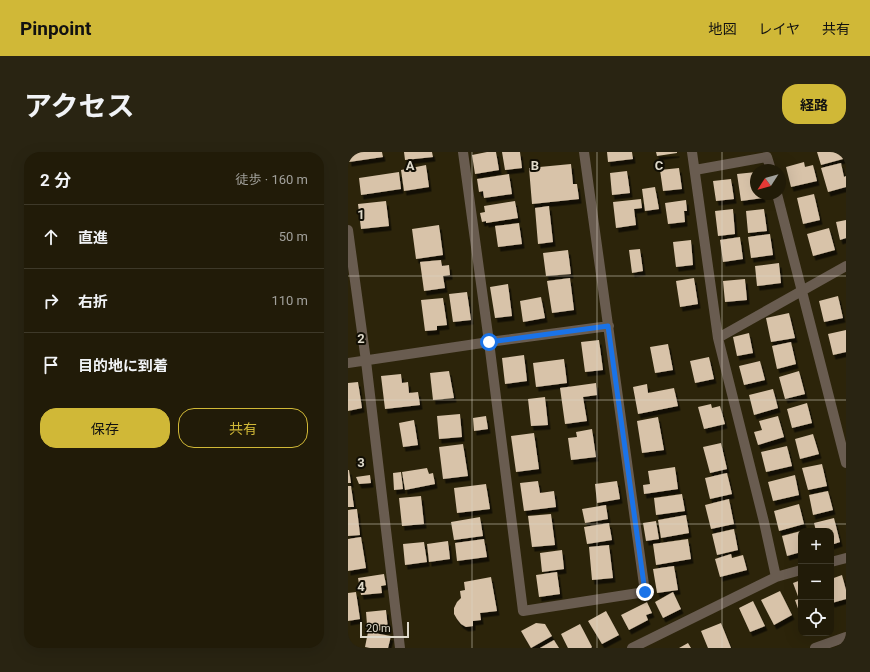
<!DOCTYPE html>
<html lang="ja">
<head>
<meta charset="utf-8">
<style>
  :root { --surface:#211b08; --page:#292412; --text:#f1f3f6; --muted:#a2a19c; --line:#3e3929; --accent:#d0b837 }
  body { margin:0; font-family:Roboto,"Noto Sans JP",sans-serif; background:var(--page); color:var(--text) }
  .controls { position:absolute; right:12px; bottom:12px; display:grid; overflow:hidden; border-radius:8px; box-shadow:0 4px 16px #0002 }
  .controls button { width:36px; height:36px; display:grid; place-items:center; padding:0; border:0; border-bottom:1px solid var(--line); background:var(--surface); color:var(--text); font:20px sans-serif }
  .compass { position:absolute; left:402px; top:12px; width:36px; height:36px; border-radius:50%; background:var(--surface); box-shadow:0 4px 16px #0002; rotate:234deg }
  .scale { position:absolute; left:12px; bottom:10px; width:49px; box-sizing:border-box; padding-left:4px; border:2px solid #ded9ca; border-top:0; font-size:11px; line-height:14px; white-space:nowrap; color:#ded9ca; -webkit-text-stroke:3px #110e04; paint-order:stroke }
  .stop { position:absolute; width:12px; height:12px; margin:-9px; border:3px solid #1a73e8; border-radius:50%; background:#fff }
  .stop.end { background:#1a73e8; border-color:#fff; box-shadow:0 1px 4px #0008 }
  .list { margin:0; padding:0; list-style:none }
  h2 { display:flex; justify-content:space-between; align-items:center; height:52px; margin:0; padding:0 16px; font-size:17px }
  h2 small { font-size:13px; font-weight:400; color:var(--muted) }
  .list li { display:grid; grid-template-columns:26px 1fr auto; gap:12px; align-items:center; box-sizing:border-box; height:64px; padding:0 16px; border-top:1px solid var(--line) }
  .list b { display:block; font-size:15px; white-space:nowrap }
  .list em { font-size:13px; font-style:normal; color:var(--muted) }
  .actions { display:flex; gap:8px; padding:12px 16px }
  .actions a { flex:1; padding:9px 0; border:1px solid var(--accent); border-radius:16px; text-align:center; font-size:14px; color:var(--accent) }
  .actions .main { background:var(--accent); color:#111 }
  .icon { flex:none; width:22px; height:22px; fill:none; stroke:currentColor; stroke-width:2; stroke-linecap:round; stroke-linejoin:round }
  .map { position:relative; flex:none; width:498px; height:496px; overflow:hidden; border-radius:16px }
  header { display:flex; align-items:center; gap:24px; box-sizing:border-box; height:56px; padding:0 20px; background:var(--accent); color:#111 }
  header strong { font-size:19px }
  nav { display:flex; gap:22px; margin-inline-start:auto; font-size:14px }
  .intro { display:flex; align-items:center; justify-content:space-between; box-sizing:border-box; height:96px; padding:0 24px }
  h1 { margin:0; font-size:28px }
  .button { padding:10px 18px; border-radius:16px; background:var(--accent); color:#111; font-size:14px; font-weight:700 }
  main { display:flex; gap:24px; padding:0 24px }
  aside { flex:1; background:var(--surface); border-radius:16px; box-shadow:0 4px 16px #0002 }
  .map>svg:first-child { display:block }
  .building { fill:#d8c3a9; filter:url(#shadow) }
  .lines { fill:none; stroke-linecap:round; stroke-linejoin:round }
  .minor { stroke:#695c50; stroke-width:10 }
  .route { stroke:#1a73e8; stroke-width:5 }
  .grid { fill:none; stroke:#ded9ca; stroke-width:1; stroke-opacity:0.55 }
  .grid-label { font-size:13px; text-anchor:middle; font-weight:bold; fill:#ded9ca; stroke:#110e04; stroke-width:4; stroke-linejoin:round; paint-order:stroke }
</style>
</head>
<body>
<header>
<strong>Pinpoint</strong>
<nav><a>地図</a><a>レイヤ</a><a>共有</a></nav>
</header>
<div class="intro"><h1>アクセス</h1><a class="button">経路</a></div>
<main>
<aside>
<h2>2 分<small>徒歩 · 160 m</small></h2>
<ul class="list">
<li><svg class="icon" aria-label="ahead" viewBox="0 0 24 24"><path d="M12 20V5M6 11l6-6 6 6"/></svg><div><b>直進</b></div><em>50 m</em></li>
<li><svg class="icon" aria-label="right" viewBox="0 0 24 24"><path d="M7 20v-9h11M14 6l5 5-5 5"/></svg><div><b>右折</b></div><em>110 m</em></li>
<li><svg class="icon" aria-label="arrive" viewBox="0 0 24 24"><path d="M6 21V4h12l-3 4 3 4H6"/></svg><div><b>目的地に到着</b></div></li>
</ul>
<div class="actions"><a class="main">保存</a><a>共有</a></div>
</aside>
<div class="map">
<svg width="498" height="496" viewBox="0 0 498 496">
  <defs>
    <filter id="shadow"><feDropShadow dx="2.5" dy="4.5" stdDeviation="0" flood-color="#0009"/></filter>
  </defs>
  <rect width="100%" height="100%" fill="#2c240a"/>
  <path class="building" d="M0,0H34L35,5L1,10Z
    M56,0H84L85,5L57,8Z
    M139,0H148L151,18L127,22L124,3Z
    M154,0H172L174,16L157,18Z
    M259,0H284L285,7L260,10Z
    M308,0H329V1L309,4Z
    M469,0H493L495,7L473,13Z
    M456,10L457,15L465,13L469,29L443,35L438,15Z
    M493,11L496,25L498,24V35L480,40L473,16Z
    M223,12L225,32H229L231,47L184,52L181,16Z
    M78,13L81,35L56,39L53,18Z
    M331,16L334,37L315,39L312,18Z
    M279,19L282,41L264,43L262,21Z
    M51,20L53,37L13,43L11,26Z
    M408,20V42H414L415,46L393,49L389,22Z
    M161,22L164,42L136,46L135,39L131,40L129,27Z
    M383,27L386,47L368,49L365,29Z
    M307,35L311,57L297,59L294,37Z
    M466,42L472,68L455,72L449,46Z
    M293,47L294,56L286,57L288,73L268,76L265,50Z
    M338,48L339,59H336L337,70L320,72L317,51Z
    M38,49L41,74L13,77L10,52Z
    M167,49L170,66L138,71V69L134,70L132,61L137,60L136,54Z
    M201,54L205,90L190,92L187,56Z
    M385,57L387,82L370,84L367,59Z
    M416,57L419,79L400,81L398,59Z
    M498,68V86L492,88L488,70Z
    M171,71L174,92L150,95L147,74Z
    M91,73L95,103L68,107L64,77Z
    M481,76L487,98L465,104L459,82Z
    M422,82L425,103L403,106L400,85Z
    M392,85L395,107L375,110L372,88Z
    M343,88L345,113L328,115L325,90Z
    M292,97L295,119L284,121L281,98Z
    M220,98L223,122L198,124L195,101Z
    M93,108L94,114L101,113L102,123L95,124L97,136L76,139L72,110Z
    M431,111L433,131L409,134L407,114Z
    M222,126L226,158L204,161L199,129Z
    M346,126L350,152L332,155L328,129Z
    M397,127L399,148L377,150L375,129Z
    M160,132L164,164L147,166L142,135Z
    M119,140L123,168L105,170L101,142Z
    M490,144L495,166L476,170L471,149Z
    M193,145L197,166L175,170L172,149Z
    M95,146L99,173L89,174V178L77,179L73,148Z
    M441,161L447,186L423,190L418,166Z
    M498,178V200L485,203L480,182Z
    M401,181L405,201L389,204L385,185Z
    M251,188L255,218L237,220L233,190Z
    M443,190L448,212L429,217L424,194Z
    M320,192L325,218L307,221L302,195Z
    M176,203L179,229L157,232L154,206Z
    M361,205L366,227L347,231L342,209Z
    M216,207L219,231L188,235L185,211Z
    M412,209L417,228L396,233L391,214Z
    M101,219L106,246L85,248L82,221Z
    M451,219L457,242L437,247L431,225Z
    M53,222L54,231L60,230L61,241L70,240L72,253L37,257L33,224Z
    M10,230L14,256L0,259V231Z
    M248,231L249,243L235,245L239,269L217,272L212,236Z
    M299,232L300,241L326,236L330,254L290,262L285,235Z
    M425,237L430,256L406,263L401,243Z
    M197,245L200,273L183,274L180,247Z
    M459,251L464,271L444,276L439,257Z
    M363,252L364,256L372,254L377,272L356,277L350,255Z
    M112,262L114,285L91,287L89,264Z
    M138,264L140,277L126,279L125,266Z
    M430,264L436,285L410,293L406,280L414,278L411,269Z
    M310,265L316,298L294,301L289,269Z
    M66,268L70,293L55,295L51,271Z
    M244,277L248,305L223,308L220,286L229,285L228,280Z
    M186,281L191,317L168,320L163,284Z
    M465,282L471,302L452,307L447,287Z
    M373,291L379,317L362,321L355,295Z
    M115,292L120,324L95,327L91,295Z
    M439,294L444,314L418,320L413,300Z
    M474,312L479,334L460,338L454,316Z
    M327,315L330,337L296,342L295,333L302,332L300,319Z
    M79,316L81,322L85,321L87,332L57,338L54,320Z
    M0,318H1L3,331H0Z
    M53,320L55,337L46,338L45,321Z
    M379,321L384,342L362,347L357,326Z
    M22,323L23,331L11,332L8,325Z
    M447,323L451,343L425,349L420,330Z
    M190,329L192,341L206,339L208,355L176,359L172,331Z
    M269,329L272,347L249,351L247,332Z
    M138,332L142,357L109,361L106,336Z
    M0,334H3L6,355H0Z
    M480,339L485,358L465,363L461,343Z
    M334,342L337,359L308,363L306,346Z
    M73,344L76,372L54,374L51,346Z
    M381,347L386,372L363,377L357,353Z
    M451,352L456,372L431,379L426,359Z
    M258,353L260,367L237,371L234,357Z
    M9,357L12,383L0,384V358Z
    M203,362L207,393L184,395L180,364Z
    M338,363L341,381L313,386L310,368Z
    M132,365L135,384L106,388L103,370Z
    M486,366L492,390L483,393V379H468L466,371Z
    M308,369L311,387L298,389L295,371Z
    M261,371L264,388L239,392L236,375Z
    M386,377L390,398L369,403L364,382Z
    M453,379V400L439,404L434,384Z
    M13,385L18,416L0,419V387Z
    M136,387L139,405L109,409L107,391Z
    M340,387L343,407L308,413L305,392Z
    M100,389L102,407L81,410L79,392Z
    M76,390L79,410L57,413L55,392Z
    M261,393L265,426L244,428L241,395Z
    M214,398L216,417L194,420L192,401Z
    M383,402L384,406L395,403L399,418L372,425L367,407Z
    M326,414L330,438L309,441L305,417Z
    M209,420L212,442L191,445L188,423Z
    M36,422L38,433L33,434L34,441L13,443L10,426Z
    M494,423L498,438V447L484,451L483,448V427Z
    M143,425L149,459L132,461L133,468L125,469V474L118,475L113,472L109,467L106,462V456L109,450L113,446L112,439L117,438L116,430Z
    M453,428V465L447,448L451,447L445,431Z
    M432,439L444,463L426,473L413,448Z
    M8,440L12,467L0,469V441Z
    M325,440L333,457L315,466L307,450Z
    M405,449L417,474L402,480L391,456Z
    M299,450L304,461L298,463L300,468L281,478L273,463Z
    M38,458L40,477L26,479L25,472L19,473L18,460Z
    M258,459L271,483L254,492L240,469Z
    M188,471L197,472L204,484L183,496L173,479Z
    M373,471L383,496H360L353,479Z
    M232,472L244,495L243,496H220L213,482Z
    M20,480L43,484L40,496H22L17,495Z
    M206,488L211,496H192Z
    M340,491L343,496H331Z"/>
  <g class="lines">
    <path class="minor" d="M115,0L141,190L175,459L297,440L236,0
      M344,0L370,186L498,114
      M347,18L419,5L423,18
      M429,42L498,311
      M0,78L18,209L52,496
      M370,186L416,370L428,425
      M0,211L141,190L261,174
      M483,410L498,406
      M284,496L428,425L453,418
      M467,496L498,485"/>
  </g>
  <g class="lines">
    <path class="route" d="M141,190L260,174L297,440"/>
  </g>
  <path class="grid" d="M124,0V496M249,0V496M374,0V496M0,124H498M0,248H498M0,372H498"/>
  <g class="grid-label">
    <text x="62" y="18">A</text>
    <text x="187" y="18">B</text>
    <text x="311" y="18">C</text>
    <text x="13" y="67">1</text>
    <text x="13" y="191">2</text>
    <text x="13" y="315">3</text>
    <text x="13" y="439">4</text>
  </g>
</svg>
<div class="controls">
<button>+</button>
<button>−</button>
<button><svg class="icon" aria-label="locate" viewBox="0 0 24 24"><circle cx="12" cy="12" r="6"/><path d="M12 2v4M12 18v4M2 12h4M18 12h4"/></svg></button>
</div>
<svg class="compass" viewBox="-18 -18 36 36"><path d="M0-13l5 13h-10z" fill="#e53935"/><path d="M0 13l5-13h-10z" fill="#a2a19c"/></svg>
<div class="scale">20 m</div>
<div class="stop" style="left:141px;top:190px"></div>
<div class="stop end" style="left:297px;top:440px"></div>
</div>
</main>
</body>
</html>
